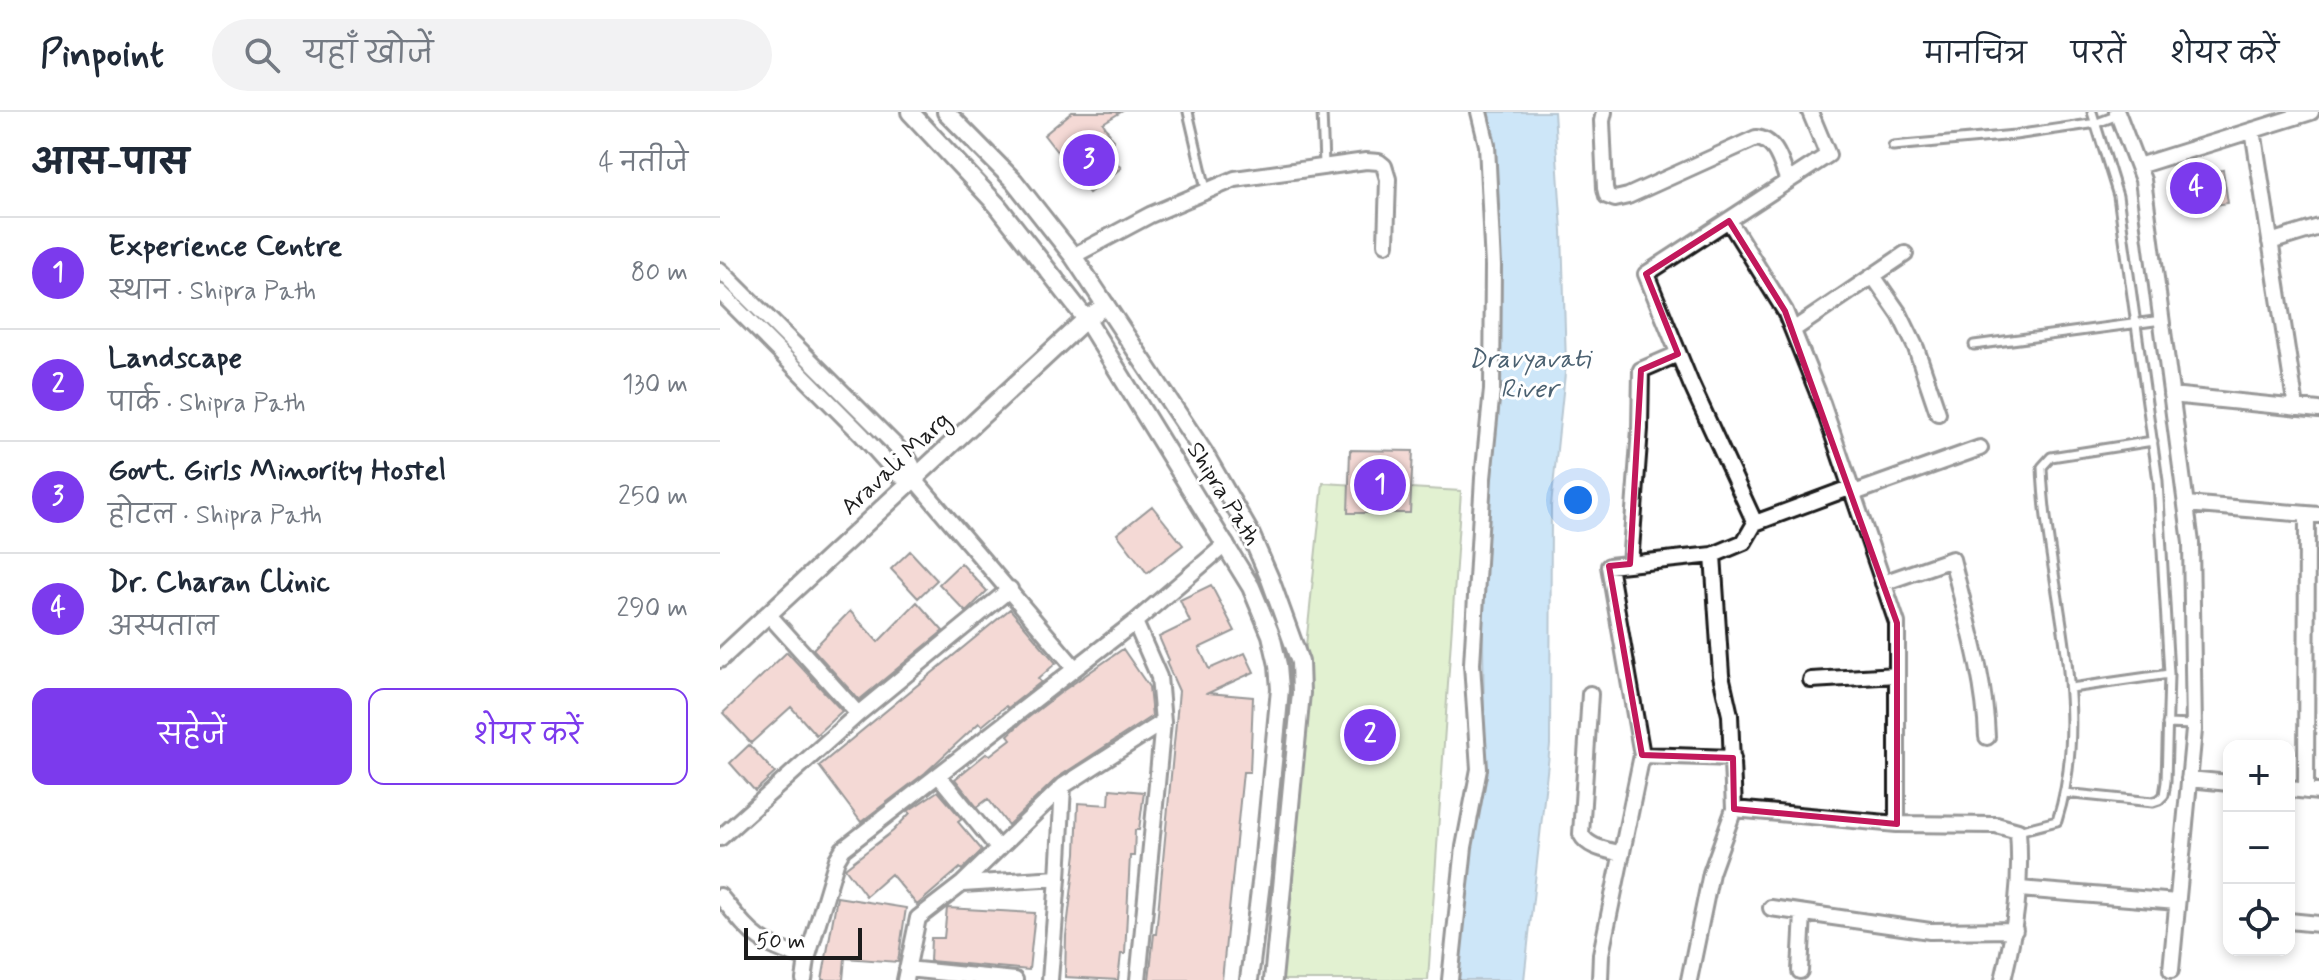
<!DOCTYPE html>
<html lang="hi">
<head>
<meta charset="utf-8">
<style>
  :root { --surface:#fff; --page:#f2f2f3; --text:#1f2937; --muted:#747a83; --line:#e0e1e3; --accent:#7c3aed }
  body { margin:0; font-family:Mynerve,"Playpen Sans Deva",sans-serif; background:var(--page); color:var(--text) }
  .controls { position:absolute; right:24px; bottom:24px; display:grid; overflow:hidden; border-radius:16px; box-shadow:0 4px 12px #0003 }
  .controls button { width:72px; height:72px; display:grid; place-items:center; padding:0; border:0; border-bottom:2px solid var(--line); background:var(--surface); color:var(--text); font:40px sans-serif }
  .scale { position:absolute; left:24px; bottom:20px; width:118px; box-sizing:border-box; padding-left:8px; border:4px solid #1c1c1c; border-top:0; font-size:22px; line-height:28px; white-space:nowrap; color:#1c1c1c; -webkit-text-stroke:6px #fff; paint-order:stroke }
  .you { position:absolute; left:858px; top:388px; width:28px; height:28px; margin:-20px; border:6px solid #fff; border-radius:50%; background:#1a73e8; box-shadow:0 0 0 12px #1a73e833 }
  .badge { display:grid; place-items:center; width:52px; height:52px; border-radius:50%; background:var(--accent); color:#fff; font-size:26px; font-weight:700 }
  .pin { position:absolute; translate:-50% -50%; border:4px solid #fff; box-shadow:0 2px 8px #0006 }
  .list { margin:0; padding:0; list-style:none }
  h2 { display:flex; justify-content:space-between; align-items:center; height:104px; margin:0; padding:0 32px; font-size:34px }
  h2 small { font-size:26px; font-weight:400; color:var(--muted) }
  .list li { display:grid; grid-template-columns:52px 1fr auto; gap:24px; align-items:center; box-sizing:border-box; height:112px; padding:0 32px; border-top:2px solid var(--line) }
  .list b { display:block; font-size:30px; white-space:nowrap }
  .list p { margin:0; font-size:26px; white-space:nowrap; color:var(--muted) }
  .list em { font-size:26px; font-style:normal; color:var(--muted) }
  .actions { display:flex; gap:16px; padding:24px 32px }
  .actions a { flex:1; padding:18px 0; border:2px solid var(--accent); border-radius:16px; text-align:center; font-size:28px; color:var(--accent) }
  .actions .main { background:var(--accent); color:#fff }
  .icon { flex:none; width:44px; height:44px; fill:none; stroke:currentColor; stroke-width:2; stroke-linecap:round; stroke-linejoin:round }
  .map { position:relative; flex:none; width:1599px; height:868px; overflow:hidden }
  header { display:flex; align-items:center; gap:48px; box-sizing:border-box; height:112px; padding:0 40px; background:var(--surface); border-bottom:2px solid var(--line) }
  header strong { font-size:38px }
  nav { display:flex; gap:44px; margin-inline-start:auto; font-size:28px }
  .search { width:560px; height:72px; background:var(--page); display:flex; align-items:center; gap:20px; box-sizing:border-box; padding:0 28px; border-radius:44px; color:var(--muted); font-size:30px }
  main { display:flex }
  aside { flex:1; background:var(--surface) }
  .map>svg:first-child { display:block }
  .green { fill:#bee19a; stroke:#6d7e5b; stroke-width:2 }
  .water { fill:#90c7ef; stroke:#62839b; stroke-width:2 }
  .building { fill:#e6aca3; stroke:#1c1c1c; stroke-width:2 }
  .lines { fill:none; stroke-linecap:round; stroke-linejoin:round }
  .service-casing { stroke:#1c1c1c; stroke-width:13 }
  .minor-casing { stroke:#1c1c1c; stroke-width:20 }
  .tertiary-casing { stroke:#1c1c1c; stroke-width:22 }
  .service { stroke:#fff; stroke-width:7 }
  .minor { stroke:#fff; stroke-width:14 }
  .tertiary { stroke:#fff; stroke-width:16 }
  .marked { fill:none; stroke:#c2185b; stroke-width:6; stroke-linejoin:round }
  .labels { text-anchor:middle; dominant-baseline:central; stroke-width:6; stroke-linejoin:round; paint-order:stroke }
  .street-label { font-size:24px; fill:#1c1c1c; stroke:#fff }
  .water-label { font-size:26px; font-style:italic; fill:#4a6070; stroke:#fff }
</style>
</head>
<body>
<header>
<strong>Pinpoint</strong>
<div class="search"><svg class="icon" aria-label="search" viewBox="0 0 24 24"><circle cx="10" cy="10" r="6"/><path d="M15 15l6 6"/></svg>यहाँ खोजें</div>
<nav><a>मानचित्र</a><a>परतें</a><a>शेयर करें</a></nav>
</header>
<main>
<aside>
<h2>आस-पास<small>4 नतीजे</small></h2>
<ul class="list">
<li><span class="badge">1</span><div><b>Experience Centre</b><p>स्थान · Shipra Path</p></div><em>80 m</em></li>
<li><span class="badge">2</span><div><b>Landscape</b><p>पार्क · Shipra Path</p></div><em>130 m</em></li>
<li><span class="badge">3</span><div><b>Govt. Girls Minority Hostel</b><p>होटल · Shipra Path</p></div><em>250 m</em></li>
<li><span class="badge">4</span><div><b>Dr. Charan Clinic</b><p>अस्पताल</p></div><em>290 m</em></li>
</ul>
<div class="actions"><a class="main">सहेजें</a><a>शेयर करें</a></div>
</aside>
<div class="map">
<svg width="1599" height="868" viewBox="0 0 1599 868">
  <rect width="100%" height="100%" fill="#fff"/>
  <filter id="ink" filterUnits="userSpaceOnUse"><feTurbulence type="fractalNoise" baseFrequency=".0125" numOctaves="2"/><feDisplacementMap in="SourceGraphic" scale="16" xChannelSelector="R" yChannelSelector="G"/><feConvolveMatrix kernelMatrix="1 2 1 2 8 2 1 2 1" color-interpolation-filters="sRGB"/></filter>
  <g filter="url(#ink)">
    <path class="green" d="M603,371L741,379L708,868H551Z"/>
    <path class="water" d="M766,0H834L842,119L846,252L831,394L830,633L804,868H734L752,737L764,616L762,429L774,243Z"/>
    <path class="building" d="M352,0H401L383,11L394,29L392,32L394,36L388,39L401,56L369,81L324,23Z
      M1503,58L1508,91L1464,98L1459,65Z
      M630,338L693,339L690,401H628Z
      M432,394L463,433L427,461L397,422Z
      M190,439L217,468L198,486L171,457Z
      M241,451L267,479L246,500L219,472Z
      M491,473L515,519L479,536L489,557L525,541L534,560L488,581L533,585L530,660H523L502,868H429L434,822H436L459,579L446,550L449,548L439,525L470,510L460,488Z
      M197,490L223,519L139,588L93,537L130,499L158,530Z
      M290,497L336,551L318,567L321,570L288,596L286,594L262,614L259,611L205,661L141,710L99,654Z
      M403,537L429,575L432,604L337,666L288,713L268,687L257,695L235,667L267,641L270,643L291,627L288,623L300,612L344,578Z
      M67,540L122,599L96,623L71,595L31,631L3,601Z
      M29,633L55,661L35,679L10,651Z
      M390,677L424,680L419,718H415L414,744H410L405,842H401L398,868L345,865L346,824L356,741L358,691L389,693Z
      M218,679L242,707L238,710L262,738L242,758L240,756L197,793L171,762L146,784L125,756L173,719L190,701L188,699Z
      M117,785L186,796L178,850L125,846L123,868H102Z
      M227,796L315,801L309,858L210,849L211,826H224Z"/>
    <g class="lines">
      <g class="service-casing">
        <path id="service" d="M468,0L486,77
          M602,0L604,53
          M1173,34L1295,23L1377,11L1398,3
          M1254,233L1442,208
          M1351,576L1449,562
          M1447,612L1473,613
          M1344,681L1433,690L1439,688L1444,683L1446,670L1449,562L1438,369L1398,84L1372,0
          M1298,719L1337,709C1374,592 1326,473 1322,355L1331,345L1433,329"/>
      </g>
      <g class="minor-casing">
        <path id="minor" d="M884,0L882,9L885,76L887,84L895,87L908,84L1036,26C1057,28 1061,52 1068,69
          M1397,0L1423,68L1471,431L1474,618L1451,858
          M1533,18L1576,296
          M1418,54L1591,0
          M1009,109L1065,199L1102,291L1177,511V712
          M1550,130L1599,115
          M353,144L430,103L515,67L646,49L659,50L664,54L668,67L666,132
          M0,158L188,346L192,353L190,362L182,364L177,362L142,323L0,180
          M1153,164L1180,203L1196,236L1218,301
          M1073,218L1185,142
          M1451,283L1599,298
          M190,362L354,555
          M1134,381L1260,336
          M1466,392L1599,403
          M1035,411L971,272L926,162L1108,43L1090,0
          M910,452L920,317L921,258L958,242
          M1163,471L1232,447C1246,505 1265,565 1267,625
          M49,503L138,602
          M415,510L439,565L443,610L418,868
          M1091,568L1177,563
          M870,582L861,722C868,736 888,738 902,742
          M922,643L1013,646
          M219,664L278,736
          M1469,667L1509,671
          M1569,677L1599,680
          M1586,679L1587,402
          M1014,697L1177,712L1276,713L1298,719C1302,772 1295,818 1283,868
          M0,726L138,602L290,477
          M242,772L338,766L343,674
          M1300,777L1457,790
          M0,784C33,824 36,831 87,847
          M1051,796L1210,819L1295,818
          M1569,809L1599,812
          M187,857L295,868
          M1080,859L1083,801
          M84,868L87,847L117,747L123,737L415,510L506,432
          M185,868L198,806L242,772L343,674L443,610
          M330,868L338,766
          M730,868L744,735L759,657L752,552L763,366L772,278L773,154L767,33L759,0
          M880,868L881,842L922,643L889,454L993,443
          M969,868L991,761L1014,697L1010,603L1001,563L993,443L1024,430L1035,411L1132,375"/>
      </g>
      <g class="tertiary-casing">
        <path id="tertiary" d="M190,0L277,93L366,207L531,475L551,523L558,553L560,577L543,754L529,868
          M226,0L294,69L353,144L484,341L530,421L550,467L580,550L581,581L553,868
          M0,547L366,207L386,193"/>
      </g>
      <use href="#service" class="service"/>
      <use href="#minor" class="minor"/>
      <use href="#tertiary" class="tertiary"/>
    </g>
  </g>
  <path d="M0 0H1599V868H0ZM1009,109L1065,199L1177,511V712L1014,697L1013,646L922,643L889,454L910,452L921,258L958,242L926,162Z" fill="#fff" fill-opacity=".55" fill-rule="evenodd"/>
  <path class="marked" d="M1009,109L1065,199L1177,511V712L1014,697L1013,646L922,643L889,454L910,452L921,258L958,242L926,162Z"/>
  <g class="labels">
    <g class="street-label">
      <text transform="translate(176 352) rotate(-43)">Aravali Marg</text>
      <text transform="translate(503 382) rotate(58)">Shipra Path</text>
    </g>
    <g class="water-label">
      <text x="809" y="248">Dravyavati<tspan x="809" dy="30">River</tspan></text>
    </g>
  </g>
</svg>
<div class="controls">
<button>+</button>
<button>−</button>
<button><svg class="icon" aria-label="locate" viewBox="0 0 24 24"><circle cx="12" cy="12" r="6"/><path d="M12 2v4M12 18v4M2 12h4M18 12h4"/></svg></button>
</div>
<div class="scale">50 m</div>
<div class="you"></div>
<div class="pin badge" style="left:660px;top:373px">1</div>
<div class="pin badge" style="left:650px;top:623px">2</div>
<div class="pin badge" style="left:369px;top:48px">3</div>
<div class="pin badge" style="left:1476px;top:76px">4</div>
</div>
</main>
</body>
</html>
